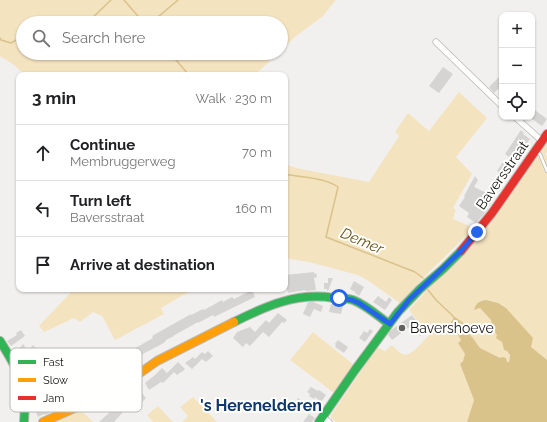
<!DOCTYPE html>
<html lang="en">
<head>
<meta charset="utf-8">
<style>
  :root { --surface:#fff; --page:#f6f6f6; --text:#202124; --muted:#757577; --line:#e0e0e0 }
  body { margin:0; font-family:Raleway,sans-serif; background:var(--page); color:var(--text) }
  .controls { position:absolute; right:12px; top:12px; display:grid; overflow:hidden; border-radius:8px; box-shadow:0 1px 3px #0004 }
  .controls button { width:36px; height:36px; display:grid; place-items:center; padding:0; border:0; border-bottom:1px solid var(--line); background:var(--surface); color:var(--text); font:20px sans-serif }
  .stop { position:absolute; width:12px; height:12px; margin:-9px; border:3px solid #2563eb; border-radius:50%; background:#fff }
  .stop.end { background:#2563eb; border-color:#fff; box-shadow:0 1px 4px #0008 }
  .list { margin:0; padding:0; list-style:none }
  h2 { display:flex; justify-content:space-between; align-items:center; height:52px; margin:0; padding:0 16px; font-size:17px }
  h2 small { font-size:13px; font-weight:400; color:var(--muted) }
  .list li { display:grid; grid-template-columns:26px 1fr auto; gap:12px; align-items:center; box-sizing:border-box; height:56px; padding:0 16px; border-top:1px solid var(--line) }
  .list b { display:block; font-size:15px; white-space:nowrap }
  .list p { margin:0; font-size:13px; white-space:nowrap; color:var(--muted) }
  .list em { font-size:13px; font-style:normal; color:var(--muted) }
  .icon { flex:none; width:22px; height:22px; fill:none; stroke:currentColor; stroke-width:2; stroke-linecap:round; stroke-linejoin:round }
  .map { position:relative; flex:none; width:547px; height:422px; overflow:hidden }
  .search { position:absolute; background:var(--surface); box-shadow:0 1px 3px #0004; left:16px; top:16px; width:272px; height:44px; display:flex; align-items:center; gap:10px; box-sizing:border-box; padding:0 14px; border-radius:22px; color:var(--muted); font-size:15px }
  .panel { position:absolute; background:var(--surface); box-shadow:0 1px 3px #0004; left:16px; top:72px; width:272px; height:220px; border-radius:8px }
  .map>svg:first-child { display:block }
  .green { fill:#f4e3bf }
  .water { fill:#dac28b }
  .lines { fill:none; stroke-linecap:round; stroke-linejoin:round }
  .stream { stroke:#dac28b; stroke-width:1.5 }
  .building { fill:#d5d4d2 }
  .lane-casing { stroke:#b9b7b6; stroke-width:4 }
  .street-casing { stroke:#b9b7b6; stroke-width:7 }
  .fast-casing { stroke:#b9b7b6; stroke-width:10 }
  .slow-casing { stroke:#b9b7b6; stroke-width:10 }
  .jam-casing { stroke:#b9b7b6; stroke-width:10 }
  .lane { stroke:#fdfdfc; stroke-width:2.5 }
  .street { stroke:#fdfdfc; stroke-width:5.5 }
  .fast { stroke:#30b455; stroke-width:8 }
  .slow { stroke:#ff9f0a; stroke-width:8 }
  .jam { stroke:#e5322d; stroke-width:8 }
  .route { stroke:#2563eb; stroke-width:5 }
  .poi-dot { fill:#62615f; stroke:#fffffe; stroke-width:1.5 }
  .labels { text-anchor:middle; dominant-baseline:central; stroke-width:4; stroke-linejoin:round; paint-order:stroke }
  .street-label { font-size:14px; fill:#141412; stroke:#fffffe }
  .poi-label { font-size:14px; fill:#141412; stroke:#fffffe; text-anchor:start }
  .water-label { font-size:15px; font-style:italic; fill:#6a5217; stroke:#fffffe }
  .quarter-label { font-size:16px; font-weight:bold; fill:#0e386b; stroke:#fffffe }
  .key { fill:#fffffe; stroke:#b8b8b7; stroke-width:1 }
  .key-label { font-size:11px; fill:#141412 }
</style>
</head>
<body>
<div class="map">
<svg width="547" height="422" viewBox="0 0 547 422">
  <rect width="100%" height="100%" fill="#f2f0ee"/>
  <path class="green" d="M0,0H336L322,17L296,36L281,50V23H23V53H278L255,75H25L14,65L0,56Z
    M459,92L487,118L456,157L472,174L453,208L456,210L453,219L474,228L423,278L400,303L367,280L358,275L309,262L285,258V164L296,168L369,182L399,136L395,132L408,113L429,131Z
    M547,141V152L545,154L547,156V360C541,356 534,352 530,346C519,329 514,307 492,302C488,300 485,300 480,301L474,309L480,308L491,320L492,327L502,342L504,350L507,351L510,354L509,362H507L480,348L472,337L464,328L461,340L458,343L465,354L463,361L460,364L474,400L467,422H336L331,418V415L377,347L385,351L392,345C395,348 399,352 402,354C411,358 423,341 429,335L409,310L449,266L465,251L480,234L494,216Z
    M74,289H194L161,308L164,314L115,340L102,316L93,312L80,322L74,318L44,332L39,326Z
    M313,332L354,365L334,393L290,360Z
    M193,397L217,422H182L188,416L180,407Z
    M158,406L173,422H153L147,415Z
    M79,408L93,422H49Z"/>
  <path class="water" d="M486,300L498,303L506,308L533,338L531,347L547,360V422H467L474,400L460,364L463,361L465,354L458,343L461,340L451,322L455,317L465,324L464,328L472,337L480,348L500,358L502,357L506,358L507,362H509L510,355L507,351L504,350L502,342L496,338L497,335L492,327L491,320L480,308L474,310C476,303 479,301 486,300Z"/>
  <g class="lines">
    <path class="stream" d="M124,0L144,23
      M152,22L178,0
      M87,23L111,0
      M0,38L1,40L11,43L18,39L23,40
      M170,53L189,75
      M285,174C302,178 324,177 338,187L326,237L415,272L423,278
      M428,290L437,301L452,315L455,319"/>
  </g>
  <path class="building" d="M443,67L453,74L439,93L429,86Z
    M502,74V88L500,91L498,89L494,93L489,87Z
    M532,108L547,119L542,126L532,119Z
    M521,130L524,133L523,134L530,139L522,150L520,152L516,150L510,158L505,154Z
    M503,162L511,167L504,177L497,171Z
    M475,176L478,180L474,187L489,194L494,198L484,214L476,223L467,217L469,213L459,206L465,197L464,196Z
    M314,272V274L316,273L317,277L314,278L316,290L305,291V290L288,293L285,281V275Z
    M328,278H333L328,291H327V289H324V283H328Z
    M354,281L364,287L359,296L355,293V292L350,289Z
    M252,290L255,297L214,317L213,315L198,323V322L173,336H174L166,340V341L162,344L129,361L125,354L126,353L125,351L130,349L131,350L139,346L153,338L152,336L191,314V315L203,309L204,310L222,300L223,302L232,297L234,299Z
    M378,296L386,302L389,297L392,300L385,310L373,302Z
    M308,302H313L323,306L321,312L314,309L310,317L303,314Z
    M331,304L343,306L341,314L329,312Z
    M278,313L287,320L284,323L282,322L269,337L263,332L250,346L246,343L243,347L233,338L237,332L250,327L255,332L266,320L269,323Z
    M412,315L425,332L420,336L412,325L392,340L388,335L390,331Z
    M370,329L373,331L365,342L359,338L364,331L367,333Z
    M21,330L25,336L11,346L7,341L17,335L16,333Z
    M338,340L348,347L344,353L335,347L336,345L335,344Z
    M23,344L28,351L33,345L38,350L39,349L49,359L44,364L37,357L25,368L19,362L15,354L19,350H18Z
    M208,351L213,356L206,362L202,359L192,369L185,363L193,357L195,359L202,352L205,354Z
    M178,362L185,369L182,372H181L177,375L174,372L163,383L161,382L149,390L145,383L155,375L162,368L167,373Z
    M311,387L318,391L319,390L326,395L321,402L315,397L314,399L309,396L310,394L307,392Z
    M138,388L146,398L141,403L142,404L139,407L136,403L126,412L124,411L114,422H99L123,400L124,401Z
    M298,398L303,402L296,412L292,409Z
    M45,405L50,413L45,415L44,414L38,417L35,410Z
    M309,414L315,418L312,422H303Z"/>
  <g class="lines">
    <g class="lane-casing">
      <path id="lane" d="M537,152L540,154L547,171"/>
    </g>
    <g class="street-casing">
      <path id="street" d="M436,42L502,106
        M515,117L542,141
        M322,417L329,422"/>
    </g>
    <g class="fast-casing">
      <path id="fast" d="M234,322C266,306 297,292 334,298C340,298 347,298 353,300C366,305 378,316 389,324
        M0,341C19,371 27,385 24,422
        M319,422L355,370L398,312L420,289L443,269L461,251"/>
    </g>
    <g class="slow-casing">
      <path id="slow" d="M43,422L109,393L127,382L157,361L234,322"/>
    </g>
    <g class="jam-casing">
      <path id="jam" d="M461,251L492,213L547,134"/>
    </g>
    <use href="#lane" class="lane"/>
    <use href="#street" class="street"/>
    <use href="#fast" class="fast"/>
    <use href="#slow" class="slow"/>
    <use href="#jam" class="jam"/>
  </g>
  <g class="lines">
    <path class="route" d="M339,298L352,300L359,303L390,324L409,300L462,250L477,232"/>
  </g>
  <circle class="poi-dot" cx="402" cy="328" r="4"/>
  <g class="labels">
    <g class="street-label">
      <text transform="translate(502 175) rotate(-55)">Baversstraat</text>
    </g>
    <g class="poi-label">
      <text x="410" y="328">Bavershoeve</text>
    </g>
    <g class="water-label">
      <text transform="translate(362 241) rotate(23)">Demer</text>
    </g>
    <g class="quarter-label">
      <text x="261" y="405">'s Herenelderen</text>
    </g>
  </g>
  <rect x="10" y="348" width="132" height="64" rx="6" class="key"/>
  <rect x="18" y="360" width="18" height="4" fill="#30b455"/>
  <rect x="18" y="378" width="18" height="4" fill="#ff9f0a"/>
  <rect x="18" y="396" width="18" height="4" fill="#e5322d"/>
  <g class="key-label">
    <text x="43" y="366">Fast</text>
    <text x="43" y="384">Slow</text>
    <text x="43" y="402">Jam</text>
  </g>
</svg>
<div class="controls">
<button>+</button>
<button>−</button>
<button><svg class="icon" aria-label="locate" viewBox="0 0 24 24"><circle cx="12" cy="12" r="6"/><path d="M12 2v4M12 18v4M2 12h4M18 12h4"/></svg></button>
</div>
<div class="stop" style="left:339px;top:298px"></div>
<div class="stop end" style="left:477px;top:232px"></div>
<div class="search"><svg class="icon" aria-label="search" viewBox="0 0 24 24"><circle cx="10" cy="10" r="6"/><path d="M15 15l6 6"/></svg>Search here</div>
<section class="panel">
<h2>3 min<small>Walk · 230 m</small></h2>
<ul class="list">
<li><svg class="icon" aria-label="ahead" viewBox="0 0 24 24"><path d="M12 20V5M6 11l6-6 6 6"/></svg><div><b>Continue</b><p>Membruggerweg</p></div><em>70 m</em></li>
<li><svg class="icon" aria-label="left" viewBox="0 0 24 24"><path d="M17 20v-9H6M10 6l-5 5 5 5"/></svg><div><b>Turn left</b><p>Baversstraat</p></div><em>160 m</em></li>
<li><svg class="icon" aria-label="arrive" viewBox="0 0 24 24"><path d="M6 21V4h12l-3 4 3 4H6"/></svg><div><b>Arrive at destination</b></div></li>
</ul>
</section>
</div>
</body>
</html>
